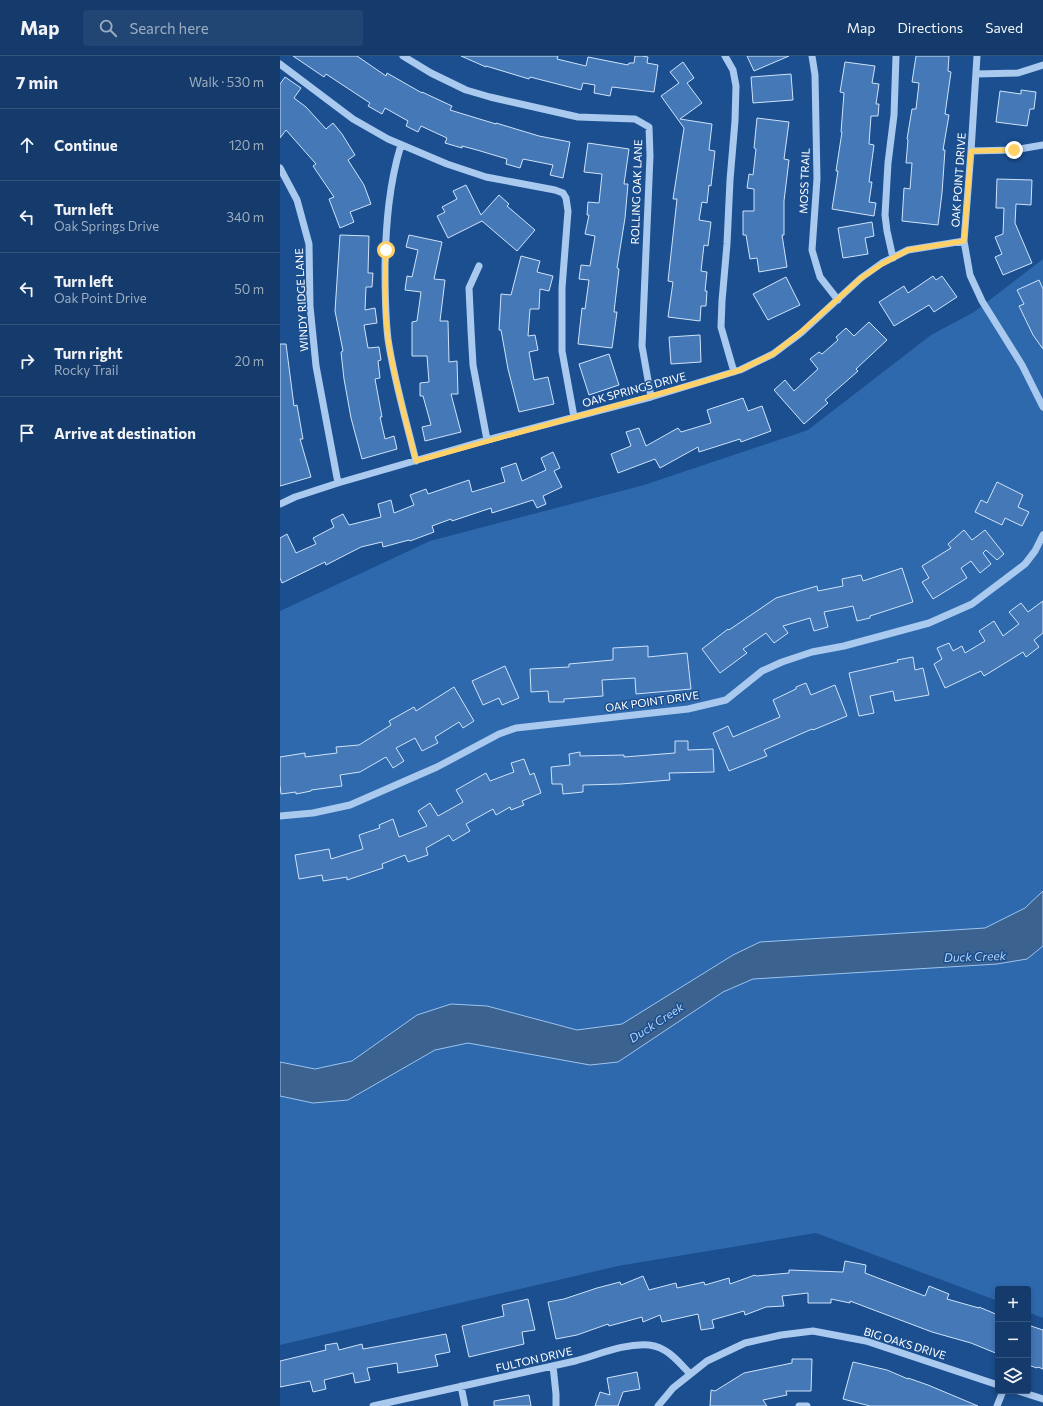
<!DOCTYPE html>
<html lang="en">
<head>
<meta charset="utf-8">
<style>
  :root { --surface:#143b6b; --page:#214673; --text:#f1f3f6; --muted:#9dadc1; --line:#33557e }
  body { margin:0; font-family:Commissioner,sans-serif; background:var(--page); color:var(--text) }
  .controls { position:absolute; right:12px; bottom:12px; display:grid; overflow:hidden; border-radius:4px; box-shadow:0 2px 6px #0003 }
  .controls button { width:36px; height:36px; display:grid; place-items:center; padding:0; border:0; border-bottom:1px solid var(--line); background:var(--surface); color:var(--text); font:20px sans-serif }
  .stop { position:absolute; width:12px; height:12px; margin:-9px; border:3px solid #ffd166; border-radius:50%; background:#fff }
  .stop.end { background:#ffd166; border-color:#fff; box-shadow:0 1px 4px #0008 }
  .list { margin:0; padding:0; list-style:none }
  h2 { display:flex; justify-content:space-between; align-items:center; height:52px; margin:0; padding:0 16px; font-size:17px }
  h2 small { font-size:13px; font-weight:400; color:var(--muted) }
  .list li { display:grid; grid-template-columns:26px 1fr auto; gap:12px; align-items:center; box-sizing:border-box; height:72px; padding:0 16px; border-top:1px solid var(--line) }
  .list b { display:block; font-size:15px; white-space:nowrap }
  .list p { margin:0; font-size:13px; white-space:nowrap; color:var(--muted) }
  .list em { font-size:13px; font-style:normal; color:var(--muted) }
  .icon { flex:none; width:22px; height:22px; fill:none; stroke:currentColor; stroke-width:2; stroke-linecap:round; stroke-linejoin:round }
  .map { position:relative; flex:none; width:763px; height:1350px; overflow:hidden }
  header { display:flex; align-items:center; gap:24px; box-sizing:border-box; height:56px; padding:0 20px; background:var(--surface); border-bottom:1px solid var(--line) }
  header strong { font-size:19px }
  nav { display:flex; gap:22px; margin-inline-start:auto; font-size:14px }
  .search { width:280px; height:36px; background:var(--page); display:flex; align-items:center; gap:10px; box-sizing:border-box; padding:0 14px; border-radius:4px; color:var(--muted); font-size:15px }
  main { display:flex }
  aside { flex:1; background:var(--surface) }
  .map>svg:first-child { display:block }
  .green { fill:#2e69ad }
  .water { fill:#3c6290; stroke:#9cc4f0 }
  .building { fill:#4478b7; stroke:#cfe3fa }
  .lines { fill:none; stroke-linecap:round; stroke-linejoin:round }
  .minor { stroke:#a9c9ee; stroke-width:7 }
  .route { stroke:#ffd166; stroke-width:5 }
  .labels { text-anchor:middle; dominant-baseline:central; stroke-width:3; stroke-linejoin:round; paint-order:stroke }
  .street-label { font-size:11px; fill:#fff; stroke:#1b4f8f }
  .water-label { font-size:12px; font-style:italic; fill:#b5d3f5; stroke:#1b4f8f }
</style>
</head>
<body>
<header>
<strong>Map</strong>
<div class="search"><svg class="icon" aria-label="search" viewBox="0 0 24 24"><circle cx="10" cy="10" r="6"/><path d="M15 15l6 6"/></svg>Search here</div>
<nav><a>Map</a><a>Directions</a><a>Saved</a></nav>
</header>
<main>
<aside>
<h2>7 min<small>Walk · 530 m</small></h2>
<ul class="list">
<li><svg class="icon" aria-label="ahead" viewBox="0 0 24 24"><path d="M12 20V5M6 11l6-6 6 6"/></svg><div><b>Continue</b></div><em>120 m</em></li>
<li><svg class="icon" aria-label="left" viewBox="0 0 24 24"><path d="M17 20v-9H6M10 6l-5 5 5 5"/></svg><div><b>Turn left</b><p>Oak Springs Drive</p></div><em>340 m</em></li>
<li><svg class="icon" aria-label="left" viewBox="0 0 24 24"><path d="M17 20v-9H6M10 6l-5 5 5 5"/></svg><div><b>Turn left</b><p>Oak Point Drive</p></div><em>50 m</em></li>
<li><svg class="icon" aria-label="right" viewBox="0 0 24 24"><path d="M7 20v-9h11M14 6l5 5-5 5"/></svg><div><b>Turn right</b><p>Rocky Trail</p></div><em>20 m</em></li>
<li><svg class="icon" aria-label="arrive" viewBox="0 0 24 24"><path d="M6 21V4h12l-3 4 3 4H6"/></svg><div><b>Arrive at destination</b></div></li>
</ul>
</aside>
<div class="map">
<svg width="763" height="1350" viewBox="0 0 763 1350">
  <rect width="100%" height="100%" fill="#1b4f8f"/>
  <path class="green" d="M763,203V1262L748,1256V1233H718V1245L536,1177L338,1210L0,1289V555L150,485L364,429L528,374L651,279L694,256Z"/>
  <path class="water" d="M763,835V890L747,903L717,908L473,923L443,936L338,1006L310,1009L188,987L155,994L68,1044L33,1047L0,1040V1006L35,1013L72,1005L137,959L171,948L207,950L297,974L342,968L453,899L480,886L705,872L745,852Z"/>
  <path class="building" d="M13,0H77L106,20L107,17L142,37V36L172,50L170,54L216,68V67L259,80L290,86L283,122L270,119L273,109L243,103L240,112L226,108L227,103L197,94L182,90V92L165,87L167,82L141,70L138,76L126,70L128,65L105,52L102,58L88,50L90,47L46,18L44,21Z
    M181,0H278L277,3L306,10L308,1L348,9L349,7H354L355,0H362L368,1L367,7L378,9L374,36L332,31L330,40L314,37L315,29L303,27L301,34L250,21L249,23L206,10V11Z
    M467,0H509L474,15Z
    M636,0H669L668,15L671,16L665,58L669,59L663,94H665L662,137L658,169L622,165L624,132L630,133L632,107H626L628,84L627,83L632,53H636L639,27L632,26Z
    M403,6L414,22L407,27L422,47L400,63L432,68L429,94L435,95L431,130L429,129L427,147L422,146L419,164L431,166L428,190L424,189L421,215L427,216L425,235H427L426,250H421L420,265L388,261L393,226L388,225L397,143H393L404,72L381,40L399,27L390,16Z
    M565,6L595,10L592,27L599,28L596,48H599L598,60H591L589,88L594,89L589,126H592L589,146L596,147L594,160L552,153L558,115H556L562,76H561L564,37L560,36Z
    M511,18L513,44L473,47L471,21Z
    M5,21L21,32L14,42L26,51L46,73L53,67L62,78L75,99L68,104L84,129L91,148L70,156L74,166L60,172L49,143L54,141L33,110L36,108L6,74L0,82V28Z
    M741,34L756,36L754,53H750L747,70L716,66L720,35L741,38Z
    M477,62L509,66L504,103L509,104L504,145V179H502L507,211L479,216L477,202L470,203L466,179H463V155H474V133L467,132L469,118L473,119L476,93L474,92Z
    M308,87L349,93L344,128H348L345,162L337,212L339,213L334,256H337L332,292L298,288L302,252L305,253L309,224L299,223L301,209L310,210L315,180L305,178L309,159H307L308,146L319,147L322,118L304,116Z
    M717,123L752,124L751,149L736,148L735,167L752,207L723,219L715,201L722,198L715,181L723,178L724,152H716Z
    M186,129L201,159L219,139L229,148L227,150L255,174L237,195L202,165L168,182L157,160L165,156L162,151L177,143L173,135Z
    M592,166L594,180L585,182L588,198L563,202L558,172Z
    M60,179L89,180L88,217H93L92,231H86L85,254L95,252L97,267L84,269L88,292L99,291L101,304L98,305L100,322L95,323L102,361H100L105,383L114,380L117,393L82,403L71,362L64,323L61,296L63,295L55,255Z
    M129,179L162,186L154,223L165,224L160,265H168L169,306L177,305L178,338H171L181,376L145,385L142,371L151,369L143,340H140V327L149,326L147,300H132V266L137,265L141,236L125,234L127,220L132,221L138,194L126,191Z
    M241,200L260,205L257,216L273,220L269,235L260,233L259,253H250L248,280L255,279L258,294L249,296L254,324L268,321L274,348L239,356L228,313L221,274H219L221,238L231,239Z
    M653,220L656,224L662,220L677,241L654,256L649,249L614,270L599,246L624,230L628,237Z
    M506,221L520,249L488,264L473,238Z
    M759,224L763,233V293L753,279L739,250L744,248L737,234Z
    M589,266L607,284L576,313L578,315L545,344L548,347L524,368L494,334L505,324L514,335L538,313L530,303L539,296L542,298L558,284L556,281L566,272L574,280Z
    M420,279L421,306L391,308L389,281Z
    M0,288H6L14,350L17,349L23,383H20L31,421L0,430Z
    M329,298L339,329L309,339L299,308Z
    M463,342L468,355L482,350L491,375L461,386L460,383L419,396L418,391L380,412L375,403L338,417L331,398L351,390L346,376L359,372L366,390L398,372L401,376L431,367L427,354Z
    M273,396L280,412L274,415L282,431L263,440L266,448L257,452L253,444L212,457L211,452L172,465L171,463L152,470L154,476L130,485L129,484L103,491L102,486L81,491L46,509L45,506L2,527L0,522V482L7,478L16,497L36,488L33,482L54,471L51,464L63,458L69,469L101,461L98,448L111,444L114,457L134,449L130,439L146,433L148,438L189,424L192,436L225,426L221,412L236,407L242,425L266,414L261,402Z
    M717,426L743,439L738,451L749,456L742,470L725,462L722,469L695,456L701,444L707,447Z
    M684,474L692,484L705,474L724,498L717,504L706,494L703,497L711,508L700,517L691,505L681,512L687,522L653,543L642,526L649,522L642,510L671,492L668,488Z
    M622,512L633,546L590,560V562L577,565L573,550L544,556L548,571L534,575L530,562L503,570L508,577L494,587L486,577L463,593L467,597L440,617L422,593L448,573L449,574L496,542L537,530L538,535L563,530L562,523L581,519L583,525Z
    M763,545V577L754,584L759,591L746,601L743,596L704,620L701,615L665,632L654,608L662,603L657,592L669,587L673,595L682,590L685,597L705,585L699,575L714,565L723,580L739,568L729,556L741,547L748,556Z
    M368,590V601L407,597L411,633L356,638L355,622L322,624L323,640L284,643V646H269L268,635L251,636L250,613L289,611V608L333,604V592Z
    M633,601L635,614L643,612L649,639L615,645L613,635L590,640L594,657L579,660L569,617L618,606L617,604Z
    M225,610L239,642L222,649L219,642L203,649L192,625Z
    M526,627L531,639L555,629L567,660L533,674L532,673L484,694L487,700L449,715L433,677L448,670L453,681L500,661L493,644L516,633V631Z
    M174,631L194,665L183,672L179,666L155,681L158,687L142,695L135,682L116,692L124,705L113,712L106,701L80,716L60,719L62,730L31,734V735L16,738V736L1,738L0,729V701L25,697V701L57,697L56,691L79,689L111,669L109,665L134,651L136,655Z
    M395,685H408V694L433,693L434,716L389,717L390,724L341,728L303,729V736L283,738L282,728H272L271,711L290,709L289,698L300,696V700L344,699V701L395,697Z
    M244,703L250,719L254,717L261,737L242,745L244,749L231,754L230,751L216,759L213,753L186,768L190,775L173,785L169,779L146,792L148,799L128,806L125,799L102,808L103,812L67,824V821L43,825L42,819L19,823L15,799L49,793L51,803L83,793L79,779L100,772L99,769L113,763L119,781L147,770L138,755L150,747L158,760L183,746L176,734L206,717L210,725L234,716L231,707Z
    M565,1205L586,1209L585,1217L645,1240L649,1230L669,1238L667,1243L699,1252V1251L718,1259V1298L691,1287L652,1276L570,1245V1247L551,1243V1247H528V1237L502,1240L504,1250L486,1251L465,1259L464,1255L432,1264L434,1272L421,1274L418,1258L382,1266L380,1259L363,1266L362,1261L329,1270L328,1268L297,1279L276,1283L268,1246L284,1243L317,1232L340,1226L341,1229L363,1220L369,1234L396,1227L397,1232L424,1226L425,1229L449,1222L450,1228L475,1219L476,1220L509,1217V1214L563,1216Z
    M248,1243L255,1274L242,1276L244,1288L189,1301L182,1270L224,1260L222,1249Z
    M748,1269L763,1274V1313L758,1311L757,1312L748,1309Z
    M166,1278L170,1296L155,1299L158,1310L118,1317L117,1307L87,1312L90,1324L75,1327L73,1317L44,1324L46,1333L33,1336L30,1325L0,1331V1305L46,1294L45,1289L57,1287L59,1294L82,1288L83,1293Z
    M512,1303H532L531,1335H506L507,1339L483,1344L487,1350H430L431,1334L435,1335L464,1317L512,1307Z
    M573,1306L607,1314L628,1323V1322L648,1329L698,1350H590L563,1343Z
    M357,1316L360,1333L343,1336L338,1350H315L320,1336L330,1339L327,1322Z
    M249,1339L251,1350H214V1345Z"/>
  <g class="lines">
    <path class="minor" d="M123,0L151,17L186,34L210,41L298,61L355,63L369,71L370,100L362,290L371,341
      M445,0L453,14L456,30L455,65L450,124L447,188L442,245L441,271L454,316
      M532,0L535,19L537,123L532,194L540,221L558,244
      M697,0L691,95L684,185L690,219L702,245L742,309L763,351
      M0,8L73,63L108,83L167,108L206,121L275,134L283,137L286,142L288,155L282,232V295L294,361
      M696,18L738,17L763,9
      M121,89C109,128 106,168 105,209C105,234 105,258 108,283C114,324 126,364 136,405
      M691,95L734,94L763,89
      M0,112L17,144L29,188L30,250L36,310L58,427
      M613,202L607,175L605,159L608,107L614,59L616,0
      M199,210L189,232L191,274L193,309L207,384
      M0,448L15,441L58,427L207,384L371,341L460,314L493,298L521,277L581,222L602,207L628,194L684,185
      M0,760L33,757L70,749L157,711L219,678L236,672L408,653L446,644L482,615L502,606L532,596L564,590L649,567L692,548L745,508L755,495L763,479
      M273,1310L276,1338V1350
      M181,1330L185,1350
      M738,1335L763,1343
      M93,1350C160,1335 228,1320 295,1305C318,1299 344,1287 369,1289C387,1291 398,1305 410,1318
      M378,1350L393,1332L427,1305L465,1287L501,1279L533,1275L586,1285L718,1329
      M519,1350H527
      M717,1350L723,1335"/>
  </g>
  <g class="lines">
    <path class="route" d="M106,194C105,224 104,253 108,283C114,324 126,364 136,405L425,325L460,314L493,298L521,276L581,222L602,208L628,194L684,185L691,95L734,94"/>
  </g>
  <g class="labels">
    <g class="street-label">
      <text transform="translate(678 124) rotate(-86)">OAK POINT DRIVE</text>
      <text transform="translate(524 125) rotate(-88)">MOSS TRAIL</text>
      <text transform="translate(356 136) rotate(-88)">ROLLING OAK LANE</text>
      <text transform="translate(21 244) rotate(-93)">WINDY RIDGE LANE</text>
      <text transform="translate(354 333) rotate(-15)">OAK SPRINGS DRIVE</text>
      <text transform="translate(372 645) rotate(-8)">OAK POINT DRIVE</text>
      <text transform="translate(625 1287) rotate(17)">BIG OAKS DRIVE</text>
      <text transform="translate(254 1303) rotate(-13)">FULTON DRIVE</text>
    </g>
    <g class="water-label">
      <text transform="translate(695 900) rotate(-2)">Duck Creek</text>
      <text transform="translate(376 966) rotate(-33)">Duck Creek</text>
    </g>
  </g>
</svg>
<div class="controls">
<button>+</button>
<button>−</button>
<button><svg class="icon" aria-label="layers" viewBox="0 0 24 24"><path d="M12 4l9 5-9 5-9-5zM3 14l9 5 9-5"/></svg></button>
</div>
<div class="stop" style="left:106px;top:194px"></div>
<div class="stop end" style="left:734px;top:94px"></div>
</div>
</main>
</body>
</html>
